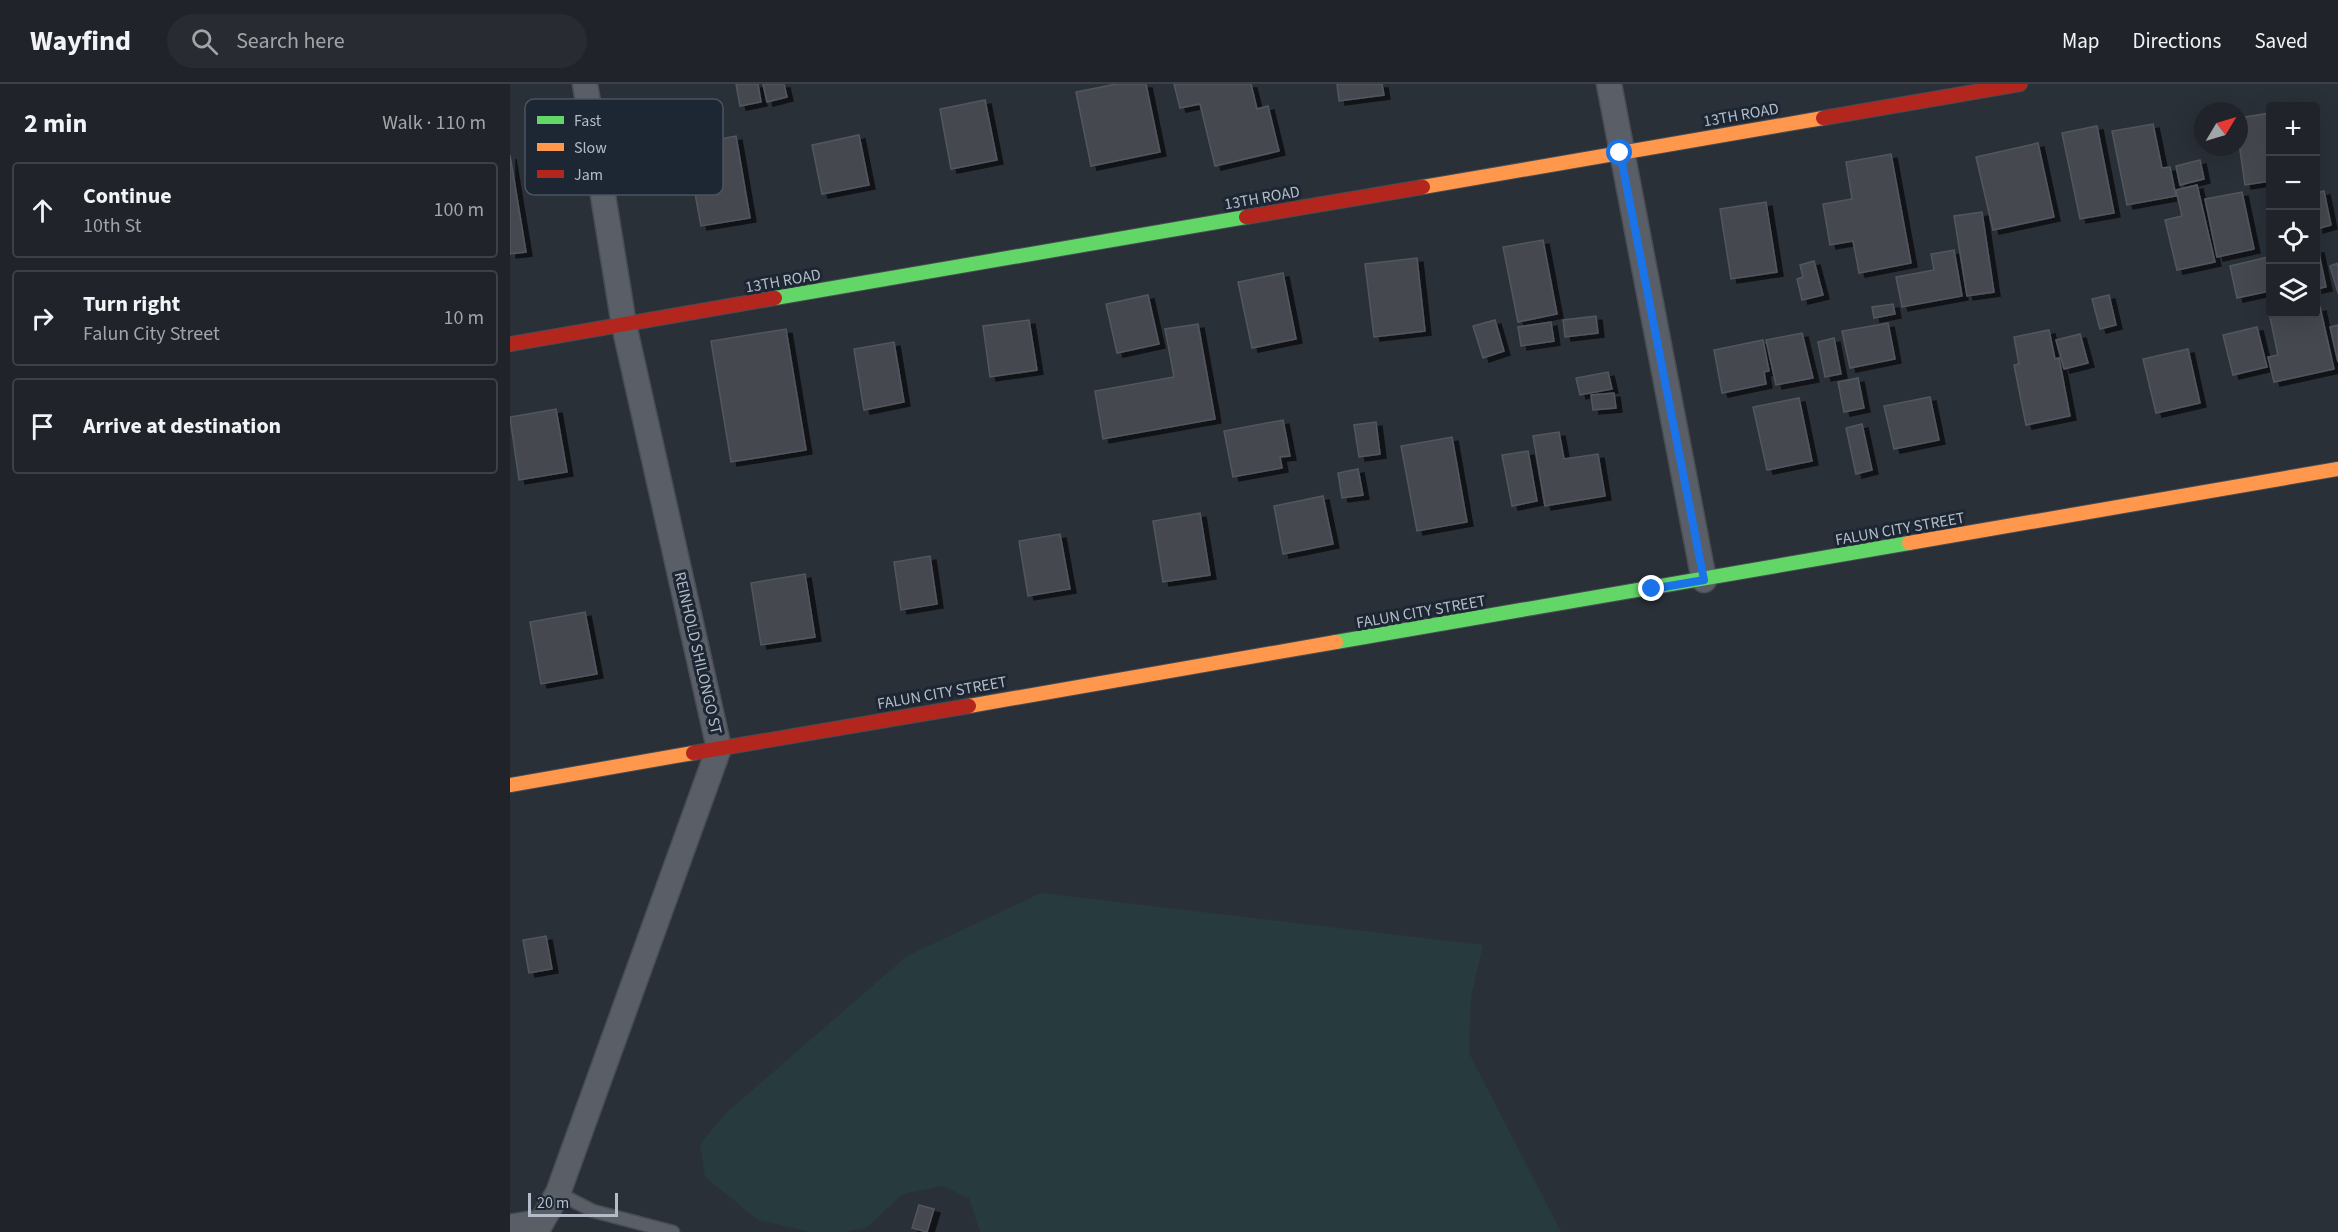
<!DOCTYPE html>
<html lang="en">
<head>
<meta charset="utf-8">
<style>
  :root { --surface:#20242a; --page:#282c32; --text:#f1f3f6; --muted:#a2a4a8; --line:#3d4147 }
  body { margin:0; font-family:"Source Sans 3",sans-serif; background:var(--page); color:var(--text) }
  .controls { position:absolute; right:18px; top:18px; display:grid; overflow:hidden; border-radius:6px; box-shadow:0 6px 24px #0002 }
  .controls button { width:54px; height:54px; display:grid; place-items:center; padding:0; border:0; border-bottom:2px solid var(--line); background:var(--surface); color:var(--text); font:30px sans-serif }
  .compass { position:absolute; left:1684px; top:18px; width:54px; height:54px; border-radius:50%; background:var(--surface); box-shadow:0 6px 24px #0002; rotate:52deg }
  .scale { position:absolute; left:18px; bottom:15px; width:90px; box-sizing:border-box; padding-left:6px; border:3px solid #b4bcc9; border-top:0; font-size:16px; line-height:21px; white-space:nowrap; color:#b4bcc9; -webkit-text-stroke:4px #1d2633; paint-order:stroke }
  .stop { position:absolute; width:18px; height:18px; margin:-14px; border:4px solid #1a73e8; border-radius:50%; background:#fff }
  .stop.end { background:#1a73e8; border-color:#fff; box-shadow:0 2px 6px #0008 }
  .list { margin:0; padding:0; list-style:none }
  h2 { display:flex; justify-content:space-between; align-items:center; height:78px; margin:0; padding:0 24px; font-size:26px }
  h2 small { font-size:20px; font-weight:400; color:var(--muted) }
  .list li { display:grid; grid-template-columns:39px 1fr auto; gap:18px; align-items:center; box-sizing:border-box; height:96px; margin:0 12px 12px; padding:0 12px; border:2px solid var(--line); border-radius:6px }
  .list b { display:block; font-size:22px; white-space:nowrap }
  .list p { margin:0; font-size:20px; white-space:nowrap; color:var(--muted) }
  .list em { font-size:20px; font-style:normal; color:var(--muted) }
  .icon { flex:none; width:33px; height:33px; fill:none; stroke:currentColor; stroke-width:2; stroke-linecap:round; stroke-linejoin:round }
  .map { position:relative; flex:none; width:1828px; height:1148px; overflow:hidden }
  header { display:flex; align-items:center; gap:36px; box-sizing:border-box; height:84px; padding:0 30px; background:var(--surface); border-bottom:2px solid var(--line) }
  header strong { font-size:28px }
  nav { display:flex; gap:33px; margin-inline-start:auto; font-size:21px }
  .search { width:420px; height:54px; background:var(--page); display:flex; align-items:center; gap:15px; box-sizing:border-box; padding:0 21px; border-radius:33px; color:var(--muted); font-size:22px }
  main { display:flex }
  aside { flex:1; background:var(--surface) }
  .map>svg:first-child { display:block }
  .green { fill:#273a3e }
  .building { fill:#444950; stroke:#52575f; stroke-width:1.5; filter:url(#shadow) }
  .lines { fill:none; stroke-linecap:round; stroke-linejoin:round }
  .lane-casing { stroke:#484c53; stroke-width:15 }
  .street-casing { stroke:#484c53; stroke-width:27 }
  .fast-casing { stroke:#484c53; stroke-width:16 }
  .slow-casing { stroke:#484c53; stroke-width:16 }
  .jam-casing { stroke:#484c53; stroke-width:16 }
  .lane { stroke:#5a5e66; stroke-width:12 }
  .street { stroke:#5a5e66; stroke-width:24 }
  .fast { stroke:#63d668; stroke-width:14 }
  .slow { stroke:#ff974d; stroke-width:14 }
  .jam { stroke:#b3261e; stroke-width:14 }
  .route { stroke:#1a73e8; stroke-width:8 }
  .labels { text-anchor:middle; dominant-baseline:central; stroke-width:6; stroke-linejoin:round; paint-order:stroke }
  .street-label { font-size:16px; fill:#b4bcc9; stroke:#1d2633 }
  .key { fill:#1d2633; stroke:#4a5360; stroke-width:1.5 }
  .key-label { font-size:16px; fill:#b4bcc9 }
</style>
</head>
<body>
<header>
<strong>Wayfind</strong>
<div class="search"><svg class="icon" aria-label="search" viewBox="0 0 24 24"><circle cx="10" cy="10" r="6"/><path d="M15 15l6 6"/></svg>Search here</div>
<nav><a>Map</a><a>Directions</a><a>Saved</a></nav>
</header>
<main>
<aside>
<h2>2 min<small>Walk · 110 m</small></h2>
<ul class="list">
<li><svg class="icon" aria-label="ahead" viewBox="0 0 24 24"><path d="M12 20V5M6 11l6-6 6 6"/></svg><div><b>Continue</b><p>10th St</p></div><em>100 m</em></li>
<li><svg class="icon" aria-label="right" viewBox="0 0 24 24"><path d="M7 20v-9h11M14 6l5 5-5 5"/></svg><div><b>Turn right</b><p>Falun City Street</p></div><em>10 m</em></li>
<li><svg class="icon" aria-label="arrive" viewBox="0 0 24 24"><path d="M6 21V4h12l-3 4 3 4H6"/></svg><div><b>Arrive at destination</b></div></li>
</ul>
</aside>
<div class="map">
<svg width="1828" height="1148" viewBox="0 0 1828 1148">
  <defs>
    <filter id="shadow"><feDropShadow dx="6" dy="4" stdDeviation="0" flood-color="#0009"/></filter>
  </defs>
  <rect width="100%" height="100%" fill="#2a3038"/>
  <path class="green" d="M531,809L973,861L961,913L959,969L1051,1148H470L459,1114L432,1102L393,1110L356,1144L335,1148H301L248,1136L195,1093L190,1060L217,1028L397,872Z"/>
  <path class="building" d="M226,0H248L251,18L230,22Z
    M253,0H274L277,13L257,18Z
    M606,0H636L650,68L581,82L566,8Z
    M664,0H741L747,25L758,22L769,67L705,82L690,20L670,24Z
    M827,0H872L874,11L829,17Z
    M475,16L487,76L441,85L430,25Z
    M1760,29V97L1735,101L1729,59V34Z
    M1643,40L1652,84L1660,83L1666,112L1617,121L1602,47Z
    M1587,42L1604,129L1570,135L1552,49Z
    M349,51L359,101L312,110L302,61Z
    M226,52L240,134L191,142L176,61Z
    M1528,59L1544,133L1483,146L1466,73Z
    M1381,70L1401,179L1349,189L1343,157L1320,161L1313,120L1342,115L1336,78Z
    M0,71L16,168L0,170Z
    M1690,76L1694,95L1670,101L1666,82Z
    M1687,101L1705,178L1667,186L1655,136L1672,132L1666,106Z
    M1814,107L1821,141L1807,145L1806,109Z
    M1732,108L1744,165L1707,173L1695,115Z
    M1256,118L1267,188L1221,195L1210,125Z
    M1472,128L1484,208L1457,212L1444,132Z
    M1033,156L1047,230L1008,238L993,163Z
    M1806,165H1808L1816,203L1806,205Z
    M1444,166L1452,212L1392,223L1386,193L1424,186L1421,170Z
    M1758,173L1760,207L1727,214L1720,182Z
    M907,174L915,247L864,253L855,180Z
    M1304,177L1313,211L1292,216L1287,195L1293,193L1290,181Z
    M1828,179V209L1820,182Z
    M773,189L786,255L742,264L728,198Z
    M638,211L649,260L607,269L596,220Z
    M1599,211L1606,241L1590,245L1582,215Z
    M1383,220L1385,230L1364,234L1362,223Z
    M1810,223L1824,285L1764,298L1758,273L1768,271L1760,233L1778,230H1806V224Z
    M1086,232L1088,249L1055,253L1053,236Z
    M519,236L527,286L480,293L473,242Z
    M985,236L994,267L973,274L963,242Z
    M1041,238L1044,257L1011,262L1008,243Z
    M1378,239L1385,275L1340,284L1332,247Z
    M688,240L705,335L593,355L585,307L664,293L655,245Z
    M1828,241V278L1820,243Z
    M1747,243L1757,283L1723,291L1713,251Z
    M276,245L296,366L221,378L201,257Z
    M1539,246L1545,275L1549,274L1560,332L1516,341L1504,281L1509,280L1504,253Z
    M1292,249L1303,294L1266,301L1256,256Z
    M1570,250L1578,279L1554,285L1546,256Z
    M1324,254L1331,290L1315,293L1308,258Z
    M1253,256L1259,287L1254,288L1256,300L1212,309L1204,266Z
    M384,258L394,318L354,326L344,265Z
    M1678,265L1690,319L1646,329L1633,275Z
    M1098,288L1102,305L1070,311L1066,294Z
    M1348,294L1354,324L1334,328L1328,298Z
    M1104,309L1106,324L1083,326L1081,311Z
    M1420,313L1429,356L1384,365L1374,322Z
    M1289,314L1302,377L1257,386L1243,323Z
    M46,325L57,388L9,396L0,333Z
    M773,336L780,372L770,373L772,384L723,393L714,347Z
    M866,338L870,370L849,373L844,341Z
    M1352,340L1362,386L1346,390L1336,344Z
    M1049,348L1054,375L1088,370L1095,412L1035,422L1023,352Z
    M942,353L957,438L907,447L891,362Z
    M1018,367L1027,417L1002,422L992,371Z
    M848,385L853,411L832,414L828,389Z
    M813,412L823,460L773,470L764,422Z
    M690,429L700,491L653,498L643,437Z
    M550,450L560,505L518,512L509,457Z
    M420,472L427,520L391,526L384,478Z
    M295,490L305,553L251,561L241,499Z
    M75,528L87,590L31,600L20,538Z
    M36,852L42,885L19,889L13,856Z
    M409,1121L424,1125L417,1148L402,1144Z"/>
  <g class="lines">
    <g class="lane-casing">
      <path id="lane" d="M48,1109L83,1127L163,1148"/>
    </g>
    <g class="street-casing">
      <path id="street" d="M1099,0L1194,496
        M0,1143L30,1138
        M26,1148L48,1109L209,664L114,241L75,0"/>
    </g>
    <g class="fast-casing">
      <path id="fast" d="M265,214L736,133
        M826,558L1399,459"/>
    </g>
    <g class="slow-casing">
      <path id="slow" d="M913,103L1313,34
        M1399,459L1828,385
        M459,622L826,558
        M0,701L183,669"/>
    </g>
    <g class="jam-casing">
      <path id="jam" d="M1313,34L1510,0
        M736,133L913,103
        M0,260L265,214
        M183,669L459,622"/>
    </g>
    <use href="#lane" class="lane"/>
    <use href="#street" class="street"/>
    <use href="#fast" class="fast"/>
    <use href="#slow" class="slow"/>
    <use href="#jam" class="jam"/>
  </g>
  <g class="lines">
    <path class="route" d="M1110,69L1194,496L1142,505"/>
  </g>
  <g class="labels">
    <g class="street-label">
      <text transform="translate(1231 31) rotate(-10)">13TH ROAD</text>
      <text transform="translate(752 114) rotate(-10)">13TH ROAD</text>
      <text transform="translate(273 197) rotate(-10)">13TH ROAD</text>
      <text transform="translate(1390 445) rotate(-10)">FALUN CITY STREET</text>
      <text transform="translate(911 528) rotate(-10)">FALUN CITY STREET</text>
      <text transform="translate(188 569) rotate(77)">REINHOLD SHILONGO ST</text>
      <text transform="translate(432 609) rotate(-10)">FALUN CITY STREET</text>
    </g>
  </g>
  <rect x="15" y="15" width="198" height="96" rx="9" class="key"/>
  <rect x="27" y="32" width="27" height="8" fill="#63d668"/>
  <rect x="27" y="59" width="27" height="8" fill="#ff974d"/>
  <rect x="27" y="86" width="27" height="8" fill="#b3261e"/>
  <g class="key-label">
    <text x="64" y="42">Fast</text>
    <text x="64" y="69">Slow</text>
    <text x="64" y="96">Jam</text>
  </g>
</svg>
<div class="controls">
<button>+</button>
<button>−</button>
<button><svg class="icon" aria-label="locate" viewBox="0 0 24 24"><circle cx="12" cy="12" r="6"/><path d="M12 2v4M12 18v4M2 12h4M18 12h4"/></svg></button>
<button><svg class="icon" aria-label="layers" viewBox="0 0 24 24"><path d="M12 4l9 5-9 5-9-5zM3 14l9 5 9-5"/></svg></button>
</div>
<svg class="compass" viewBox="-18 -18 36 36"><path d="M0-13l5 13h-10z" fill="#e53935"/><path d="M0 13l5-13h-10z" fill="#a2a4a8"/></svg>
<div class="scale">20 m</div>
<div class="stop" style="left:1110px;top:69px"></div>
<div class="stop end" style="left:1142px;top:505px"></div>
</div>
</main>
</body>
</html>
